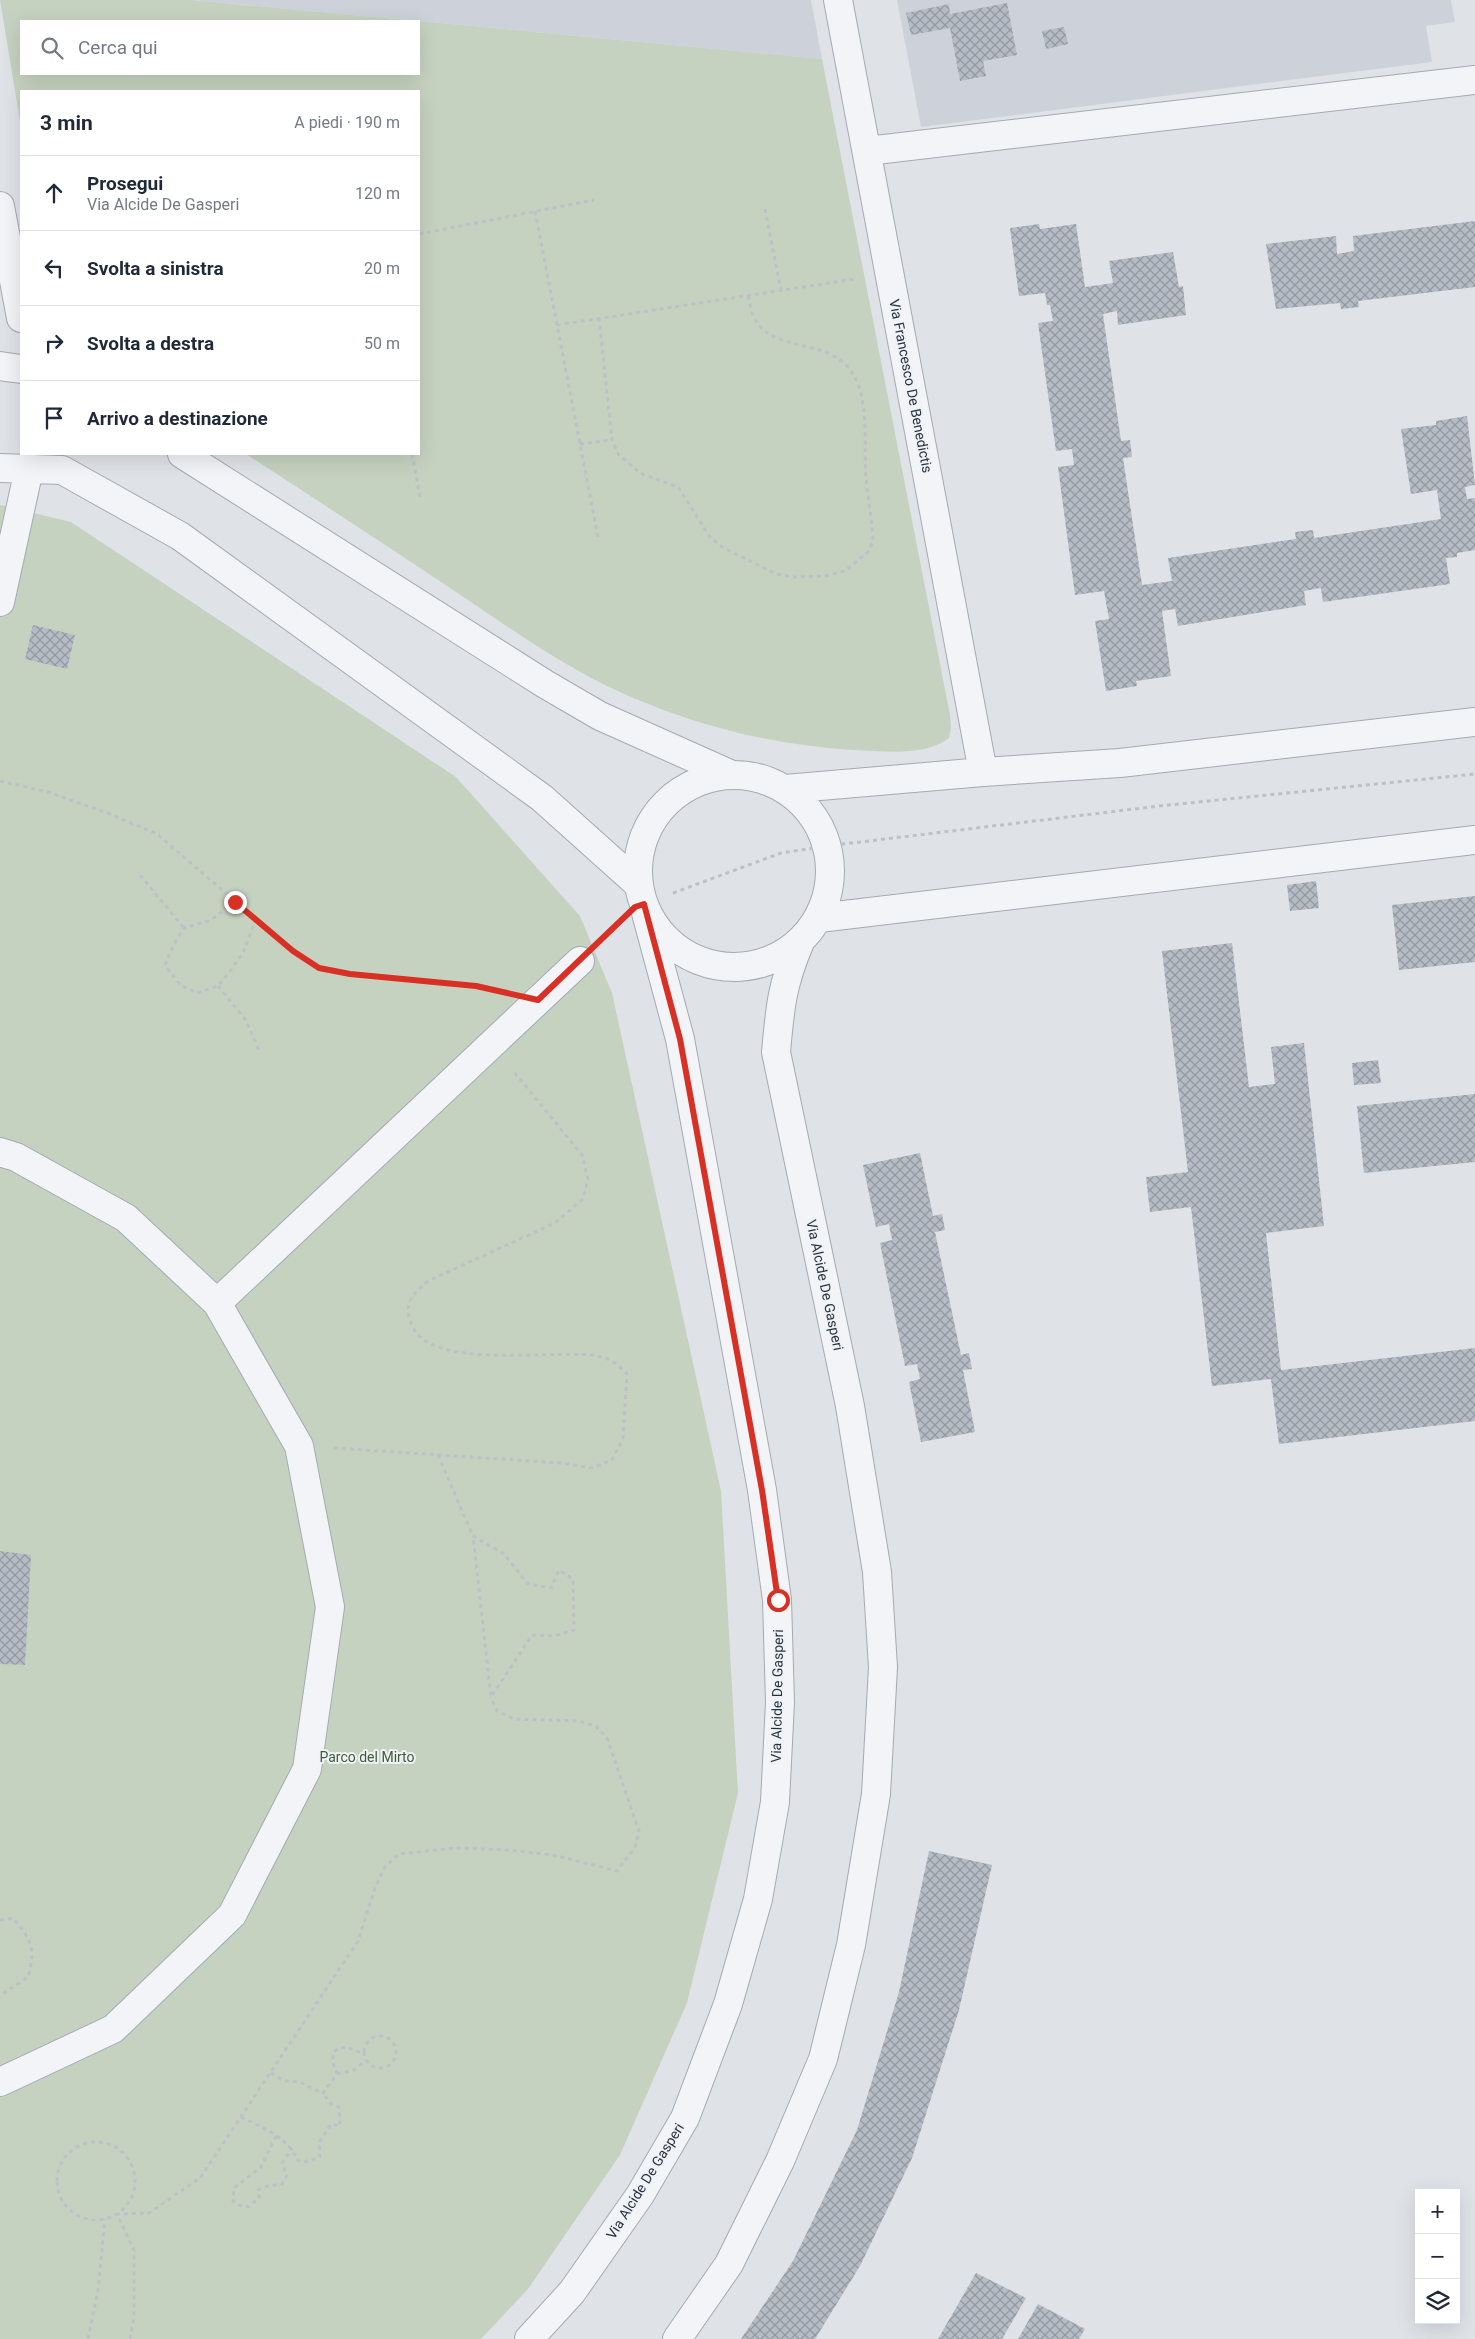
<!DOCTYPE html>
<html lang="it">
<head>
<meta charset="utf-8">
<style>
  :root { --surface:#fff; --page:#f6f6f7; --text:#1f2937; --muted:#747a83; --line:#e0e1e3 }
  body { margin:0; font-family:Roboto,sans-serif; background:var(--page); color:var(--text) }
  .controls { position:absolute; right:15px; bottom:15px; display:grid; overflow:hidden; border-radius:0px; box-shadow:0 5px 20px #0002 }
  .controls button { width:45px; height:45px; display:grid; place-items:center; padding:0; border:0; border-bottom:1px solid var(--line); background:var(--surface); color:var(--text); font:25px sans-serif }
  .stop { position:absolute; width:15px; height:15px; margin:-11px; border:4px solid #d93025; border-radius:50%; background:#fff }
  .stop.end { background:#d93025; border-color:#fff; box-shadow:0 1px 5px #0008 }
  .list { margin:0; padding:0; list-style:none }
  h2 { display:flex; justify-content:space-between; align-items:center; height:65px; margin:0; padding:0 20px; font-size:21px }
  h2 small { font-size:16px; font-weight:400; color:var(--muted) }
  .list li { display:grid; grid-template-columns:32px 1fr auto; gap:15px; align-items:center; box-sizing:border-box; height:75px; padding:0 20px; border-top:1px solid var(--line) }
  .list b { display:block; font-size:19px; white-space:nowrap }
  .list p { margin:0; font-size:16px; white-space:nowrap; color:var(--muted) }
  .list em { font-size:16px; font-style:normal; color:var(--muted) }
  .icon { flex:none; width:28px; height:28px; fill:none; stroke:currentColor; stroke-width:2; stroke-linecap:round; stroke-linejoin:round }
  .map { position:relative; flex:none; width:1475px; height:2339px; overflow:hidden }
  .search { position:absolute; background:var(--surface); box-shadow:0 5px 20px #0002; left:20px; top:20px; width:400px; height:55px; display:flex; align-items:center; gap:12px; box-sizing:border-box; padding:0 18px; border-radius:0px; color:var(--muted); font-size:19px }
  .panel { position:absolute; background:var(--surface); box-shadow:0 5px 20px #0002; left:20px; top:90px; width:400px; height:365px; border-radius:0px }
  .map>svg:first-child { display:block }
  .built { fill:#cdd2da }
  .green { fill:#c6d2c0 }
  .building { fill:url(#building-cross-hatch) }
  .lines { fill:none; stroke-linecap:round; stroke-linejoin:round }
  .street-casing { stroke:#a4aab2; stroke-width:30 }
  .path { stroke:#bdc1c7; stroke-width:3; stroke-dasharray:4 4; stroke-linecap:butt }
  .street { stroke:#f2f4f7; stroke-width:28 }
  .route { stroke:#d93025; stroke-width:6 }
  .labels { text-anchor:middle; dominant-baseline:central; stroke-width:4; stroke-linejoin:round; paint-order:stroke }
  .street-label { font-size:14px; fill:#28313f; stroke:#eff2f6 }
  .park-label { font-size:14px; fill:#3e5b36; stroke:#eff2f6 }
</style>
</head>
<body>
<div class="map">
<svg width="1475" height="2339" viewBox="0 0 1475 2339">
  <defs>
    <pattern id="building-cross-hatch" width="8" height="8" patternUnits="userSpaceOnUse" patternTransform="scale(1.25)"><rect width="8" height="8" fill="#b6bcc5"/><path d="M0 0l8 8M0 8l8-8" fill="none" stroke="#9499a1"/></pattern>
  </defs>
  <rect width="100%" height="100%" fill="#dfe3e8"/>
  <path class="built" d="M193,0H811L822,59L419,21Z
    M897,0H1451L1455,22L1426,26L1432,62L921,127Z"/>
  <path class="green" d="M0,0H193L418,21H21V74H419V21L822,59L950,715L951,728L949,738C925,757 883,751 853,750C768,745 684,723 607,686C550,658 497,619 444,584C378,540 312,497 246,454H419V91H21V127Z
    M0,505L71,522L456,777L580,916L612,993L721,1491L738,1793L687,2003L620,2155L528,2289L481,2339H0Z"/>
  <path class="building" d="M1007,3L1017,55L983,61L986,76L960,81L950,28L911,35L906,13L949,4L950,14Z
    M1064,27L1068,44L1046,49L1042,31Z
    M1475,221V287L1358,301L1359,307L1341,309L1340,303L1276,309L1266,244L1336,236L1337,254L1354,251L1353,236Z
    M1039,224L1040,229L1076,224L1085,287L1113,283L1109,261L1173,252L1179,287L1183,286L1186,315L1118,325L1117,311L1103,314L1121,441L1130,440L1132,457L1123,458L1142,585L1172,581L1168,558L1296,539L1295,532L1313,530L1314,538L1441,519L1437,490L1411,494L1401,429L1436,425V421L1467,416L1475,485L1465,487L1467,499L1475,498V550L1457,553V557L1446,558L1450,584L1323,602L1321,588L1304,591L1306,605L1178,626L1175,609L1162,611L1171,676L1136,681L1137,686L1106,691L1095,621L1109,619L1104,591L1075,595L1058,467L1074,465L1072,449L1056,451L1038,323L1053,321L1050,305H1047L1045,293L1019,296L1010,228Z
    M33,625L75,635L67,669L25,659Z
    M1316,881L1319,908L1290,911L1287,885Z
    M1475,896V962L1399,970L1392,905Z
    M1232,943L1249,1087L1275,1084L1271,1047L1304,1043L1324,1226L1266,1233L1281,1370L1475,1348V1421L1279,1444L1271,1379L1212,1386L1191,1207L1150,1212L1146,1177L1188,1172L1162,951Z
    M1378,1060L1381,1083L1354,1085L1352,1063Z
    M1475,1094V1162L1364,1173L1357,1106Z
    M920,1153L933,1216L942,1214L945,1230L935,1232L961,1355L969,1353L972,1369L963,1370L975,1432L921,1442L909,1382L920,1379L917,1364L905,1366L880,1243L892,1240L889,1224L876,1227L863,1165Z
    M0,1551L31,1555L25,1665L0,1664Z
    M929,1851L992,1865L959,2010L912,2158L860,2266L815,2339H741L793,2261L857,2130L899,1992Z
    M976,2273L1026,2298L1002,2339H938Z
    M1038,2304L1085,2329L1079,2339H1018Z"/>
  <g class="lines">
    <g class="street-casing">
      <path id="street" d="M838,0L983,772
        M867,151L1475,80
        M0,206L21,318
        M0,366L21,369
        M182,454L545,684L600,716L732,775
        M0,468L62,470L180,536L542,798L638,884
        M0,602L29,469
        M638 871a96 96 0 1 1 192 0a96 96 0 1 1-192 0Z
        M785,789L983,772L1120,763L1475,722
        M819,918L1475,840
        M0,1152L16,1157L126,1218L217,1303L299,1446L330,1607L307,1769L232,1915L113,2029L0,2082
        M217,1303L580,961
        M529,2339L572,2292L640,2195L685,2118L728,2004L758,1899L775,1802L780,1702L777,1600L762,1490L680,1039L646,913
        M677,2339L729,2264L780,2161L823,2059L851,1945L876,1794L883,1667L877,1572L850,1406L776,1052C780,1007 782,984 800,942"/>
    </g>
    <path class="path" d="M765,209L781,290
      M535,211L598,537
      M419,234L594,200
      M599,318L612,440L618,454L640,473L678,487L710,537L722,547L776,574L794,577L825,576L845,571L869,551L873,540C872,519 868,499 866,479C863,446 871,400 851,371C828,338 777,353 756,321C751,314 750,303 748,295
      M557,325L855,279
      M580,444L612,440
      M412,454L420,497
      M0,781L48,792L110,814L157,834L293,951L319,968L350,974L476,987L496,991
      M140,875L184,928
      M673,893L781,853L827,846L1159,806L1475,774
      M235,902L211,920L184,928L173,946L165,965L180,985L197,993L218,986L228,974L243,953L256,919
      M604,938L613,928
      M218,986L245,1019L259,1050
      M334,1448L561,1463L592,1468L612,1460L623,1438L627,1374C617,1363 606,1356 591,1355C550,1350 427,1371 411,1323C403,1302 413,1294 428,1281L555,1223L583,1199L588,1179L582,1155L514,1072
      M438,1455L473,1536L504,1554L528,1584L551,1588L559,1570L573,1579L574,1630L554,1636L532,1635L491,1697L473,1536
      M0,1920L13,1918C32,1941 36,1948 28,1977L0,1996
      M364 2052a16 16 0 1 1 32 0a16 16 0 1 1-32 0Z
      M271,2073L284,2081L299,2082L323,2093L337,2074L333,2063V2053L338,2048L346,2047L364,2054
      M337,2074L354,2070L366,2060
      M241,2117C263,2128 288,2137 298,2161L304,2162L320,2157L319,2143L331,2124L340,2126L339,2107L331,2104L323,2093
      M276,2136L261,2167L234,2188L233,2201L239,2205L248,2207L259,2198L258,2190L263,2187L282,2184L287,2175L282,2163L292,2148
      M57 2181a39 39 0 1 1 78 0a39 39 0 1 1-78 0Z
      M88,2339L98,2290L105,2219
      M130,2339L134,2318V2250L117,2214L149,2213L200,2178L358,1941L375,1888L385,1867L399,1854L455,1848L508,1850L553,1855L617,1871L635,1847L639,1831L607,1738L596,1726L579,1721L514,1719L497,1711L491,1697"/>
    <use href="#street" class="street"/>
  </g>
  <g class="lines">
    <path class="route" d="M235,902L293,951L319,968L350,974L476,986L538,1000L635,907L644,904L680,1039L762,1490L778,1600"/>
  </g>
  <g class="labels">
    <g class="street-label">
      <text transform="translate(911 386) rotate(79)">Via Francesco De Benedictis</text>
      <text transform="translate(825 1285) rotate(78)">Via Alcide De Gasperi</text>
      <text transform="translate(777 1696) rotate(-89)">Via Alcide De Gasperi</text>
      <text transform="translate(645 2181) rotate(-58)">Via Alcide De Gasperi</text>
    </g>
    <g class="park-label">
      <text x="367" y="1757">Parco del Mirto</text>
    </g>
  </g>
</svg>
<div class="controls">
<button>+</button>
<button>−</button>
<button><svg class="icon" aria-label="layers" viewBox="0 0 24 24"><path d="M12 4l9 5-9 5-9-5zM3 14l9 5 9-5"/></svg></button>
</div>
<div class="stop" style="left:778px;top:1600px"></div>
<div class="stop end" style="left:235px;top:902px"></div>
<div class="search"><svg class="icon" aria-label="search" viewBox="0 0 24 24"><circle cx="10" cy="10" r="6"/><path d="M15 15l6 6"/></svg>Cerca qui</div>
<section class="panel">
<h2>3 min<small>A piedi · 190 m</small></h2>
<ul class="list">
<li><svg class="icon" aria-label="ahead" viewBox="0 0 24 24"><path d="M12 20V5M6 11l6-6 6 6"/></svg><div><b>Prosegui</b><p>Via Alcide De Gasperi</p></div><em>120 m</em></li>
<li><svg class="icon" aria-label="left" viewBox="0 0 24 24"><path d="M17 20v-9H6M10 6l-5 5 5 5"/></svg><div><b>Svolta a sinistra</b></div><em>20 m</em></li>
<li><svg class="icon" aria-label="right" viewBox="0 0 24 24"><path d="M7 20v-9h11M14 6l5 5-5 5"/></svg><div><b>Svolta a destra</b></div><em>50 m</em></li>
<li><svg class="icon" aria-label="arrive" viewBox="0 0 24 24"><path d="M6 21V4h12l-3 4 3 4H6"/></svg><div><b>Arrivo a destinazione</b></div></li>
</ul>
</section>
</div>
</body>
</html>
